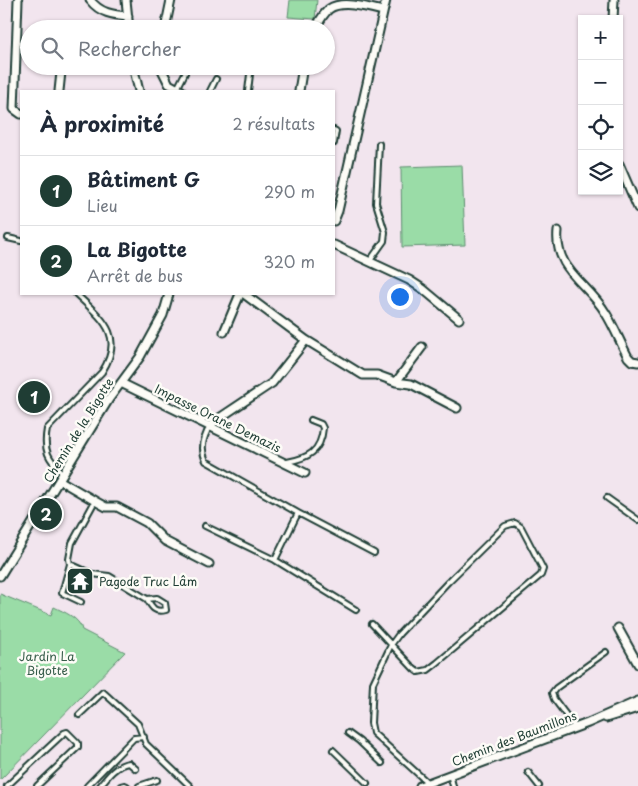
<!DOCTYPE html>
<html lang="fr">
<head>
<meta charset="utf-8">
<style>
  :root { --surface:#fff; --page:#f6f6f7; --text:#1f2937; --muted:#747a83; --line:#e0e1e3; --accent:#1f3d34 }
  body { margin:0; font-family:"Playpen Sans",sans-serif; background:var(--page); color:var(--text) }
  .controls { position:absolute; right:15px; top:15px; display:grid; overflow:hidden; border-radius:0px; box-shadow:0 1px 4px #0004 }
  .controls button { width:45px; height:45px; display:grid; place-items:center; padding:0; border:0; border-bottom:1px solid var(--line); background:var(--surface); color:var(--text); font:25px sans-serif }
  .you { position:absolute; left:399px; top:296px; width:18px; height:18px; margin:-12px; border:4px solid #fff; border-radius:50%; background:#1a73e8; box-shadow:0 0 0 8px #1a73e833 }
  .badge { display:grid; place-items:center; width:32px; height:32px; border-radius:50%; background:var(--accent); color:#fff; font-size:16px; font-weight:700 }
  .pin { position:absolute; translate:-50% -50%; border:2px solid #fff; box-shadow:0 1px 5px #0006 }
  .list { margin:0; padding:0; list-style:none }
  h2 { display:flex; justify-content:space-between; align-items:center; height:65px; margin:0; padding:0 20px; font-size:21px }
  h2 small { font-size:16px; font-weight:400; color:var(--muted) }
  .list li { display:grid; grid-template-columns:32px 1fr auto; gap:15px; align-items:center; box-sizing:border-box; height:70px; padding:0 20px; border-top:1px solid var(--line) }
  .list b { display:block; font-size:19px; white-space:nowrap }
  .list p { margin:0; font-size:16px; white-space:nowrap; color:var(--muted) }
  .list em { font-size:16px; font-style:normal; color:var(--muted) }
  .icon { flex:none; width:28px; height:28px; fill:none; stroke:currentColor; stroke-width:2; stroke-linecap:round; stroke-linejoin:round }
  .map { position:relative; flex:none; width:638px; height:786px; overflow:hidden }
  .search { position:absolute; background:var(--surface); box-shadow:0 1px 4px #0004; left:20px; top:20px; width:315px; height:55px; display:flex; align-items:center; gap:12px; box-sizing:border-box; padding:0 18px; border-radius:28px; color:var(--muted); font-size:19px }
  .panel { position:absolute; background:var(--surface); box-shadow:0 1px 4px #0004; left:20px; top:90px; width:315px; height:205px; border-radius:0px }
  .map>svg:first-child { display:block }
  .green { fill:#9adca7; stroke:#5c8c6e }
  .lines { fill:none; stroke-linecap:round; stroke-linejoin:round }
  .service-casing { stroke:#1f3d34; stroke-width:8 }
  .minor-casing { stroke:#1f3d34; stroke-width:11 }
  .service { stroke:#fdfcf7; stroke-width:4 }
  .minor { stroke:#fdfcf7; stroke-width:7 }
  .labels { text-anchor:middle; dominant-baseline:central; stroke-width:5; stroke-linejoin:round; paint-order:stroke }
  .street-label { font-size:12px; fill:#1f3d34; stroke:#fdfcf7 }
  .poi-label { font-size:12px; fill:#1f3d34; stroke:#fdfcf7; text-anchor:start }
  .park-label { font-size:12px; fill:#385d4b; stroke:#fdfcf7 }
</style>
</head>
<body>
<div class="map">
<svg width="638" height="786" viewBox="0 0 638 786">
  <rect width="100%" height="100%" fill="#f2e5ee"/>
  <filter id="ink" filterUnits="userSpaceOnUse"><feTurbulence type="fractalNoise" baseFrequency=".02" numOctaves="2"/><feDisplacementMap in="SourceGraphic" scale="10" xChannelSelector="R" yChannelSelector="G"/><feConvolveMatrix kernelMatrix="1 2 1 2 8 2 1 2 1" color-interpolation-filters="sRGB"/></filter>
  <g filter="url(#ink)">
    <path class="green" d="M290,0H317L315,19L288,17Z
      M462,165L465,245L402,247L401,167Z
      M0,594L51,615L54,607C64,612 80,618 82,630L125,652L0,780Z"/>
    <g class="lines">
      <g class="service-casing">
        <path id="service" d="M177,89L185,73
          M210,91L216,79
          M248,91L251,66
          M334,130L336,131L334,143
          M8,238L21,241
          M369,262L384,241L385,232L376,203L379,144
          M210,426C203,438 200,449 206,461L298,513L374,553
          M287,462C308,458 321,452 323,428L321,424L311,420
          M63,474C48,458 43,451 47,429L102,372C126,335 101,318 76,294
          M607,498L638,520
          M205,526L275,560L356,610
          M275,560L298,513
          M70,564L92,574L109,576L147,599L157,598L165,603L166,610C155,613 152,608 147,599
          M81,602L62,593L70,564L69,559L72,543L95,501
          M372,624L414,669L418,672L428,670L437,663L541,575L543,569L521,527L515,523L505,526L448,582L399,634L391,645L373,683L371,723L373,733L428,783
          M79,715L103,692L138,724L146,744L190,786
          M575,727L554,699L552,693L556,688L606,652
          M348,733L359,741L382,763
          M333,750L367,783
          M528,772L539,786
          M450,774L453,786
          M7,786L64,733L67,732L78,743V747L37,786
          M87,786L134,738L144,737
          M100,786C107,777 117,764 129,763L136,769
          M121,786L125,785L127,786
          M139,786L157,780"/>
      </g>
      <g class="minor-casing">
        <path id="minor" d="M18,0L14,109L21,114
          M90,0C100,13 113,15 128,16
          M126,0L129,29
          M613,19L614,0
          M165,29L171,0
          M315,29C319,22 323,14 329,9C342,0 367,7 383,11
          M133,66L139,91
          M160,66L169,84L182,91
          M59,91L61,72L63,68
          M299,91L303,66
          M619,164L638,208
          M334,221L338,211L386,0
          M558,231C554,270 588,283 605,312C614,326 620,342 628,357L632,361L638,362
          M334,245L409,280L423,289L459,319
          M224,332L240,294
          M306,340L363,375H377L396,382L411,384L457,408
          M396,382L422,347
          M121,383L305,473
          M210,426L215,421L272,383L306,340L244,294
          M59,480L95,501L106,507H117L147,523L165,541L209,564
          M0,576L109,399L140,357L163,315L169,294
          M618,628L638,664
          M606,718L638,708
          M420,786L588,723L638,701"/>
      </g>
      <use href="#service" class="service"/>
      <use href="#minor" class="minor"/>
    </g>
  </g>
  <defs>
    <g id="temple-square" transform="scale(1.4375)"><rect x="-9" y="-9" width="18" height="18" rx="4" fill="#1f3d34" stroke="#fdfcf7"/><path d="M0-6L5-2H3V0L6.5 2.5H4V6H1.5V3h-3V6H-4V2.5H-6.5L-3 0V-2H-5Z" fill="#fff"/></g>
  </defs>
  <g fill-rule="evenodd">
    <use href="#temple-square" x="80" y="581"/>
  </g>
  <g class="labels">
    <g class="street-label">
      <text transform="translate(218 418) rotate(26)">Impasse Orane Demazis</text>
      <text transform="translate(78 430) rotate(-58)">Chemin de la Bigotte</text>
      <text transform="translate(514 738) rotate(-21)">Chemin des Baumillons</text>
    </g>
    <g class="poi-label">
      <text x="99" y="581">Pagode Truc Lâm</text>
    </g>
    <g class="park-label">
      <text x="47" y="656">Jardin La<tspan x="47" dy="14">Bigotte</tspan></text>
    </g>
  </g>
</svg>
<div class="controls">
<button>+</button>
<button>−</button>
<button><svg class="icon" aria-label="locate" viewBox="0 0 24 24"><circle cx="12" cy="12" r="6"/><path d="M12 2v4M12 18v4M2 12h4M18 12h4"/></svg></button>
<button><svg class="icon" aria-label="layers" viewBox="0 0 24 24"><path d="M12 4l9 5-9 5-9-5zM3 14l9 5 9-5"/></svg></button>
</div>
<div class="you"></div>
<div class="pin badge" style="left:34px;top:397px">1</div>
<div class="pin badge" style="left:46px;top:514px">2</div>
<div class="search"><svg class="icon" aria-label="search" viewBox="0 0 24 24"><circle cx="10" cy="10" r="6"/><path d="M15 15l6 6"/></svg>Rechercher</div>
<section class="panel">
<h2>À proximité<small>2 résultats</small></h2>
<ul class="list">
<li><span class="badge">1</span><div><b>Bâtiment G</b><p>Lieu</p></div><em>290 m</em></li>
<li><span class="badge">2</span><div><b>La Bigotte</b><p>Arrêt de bus</p></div><em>320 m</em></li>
</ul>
</section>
</div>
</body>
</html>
